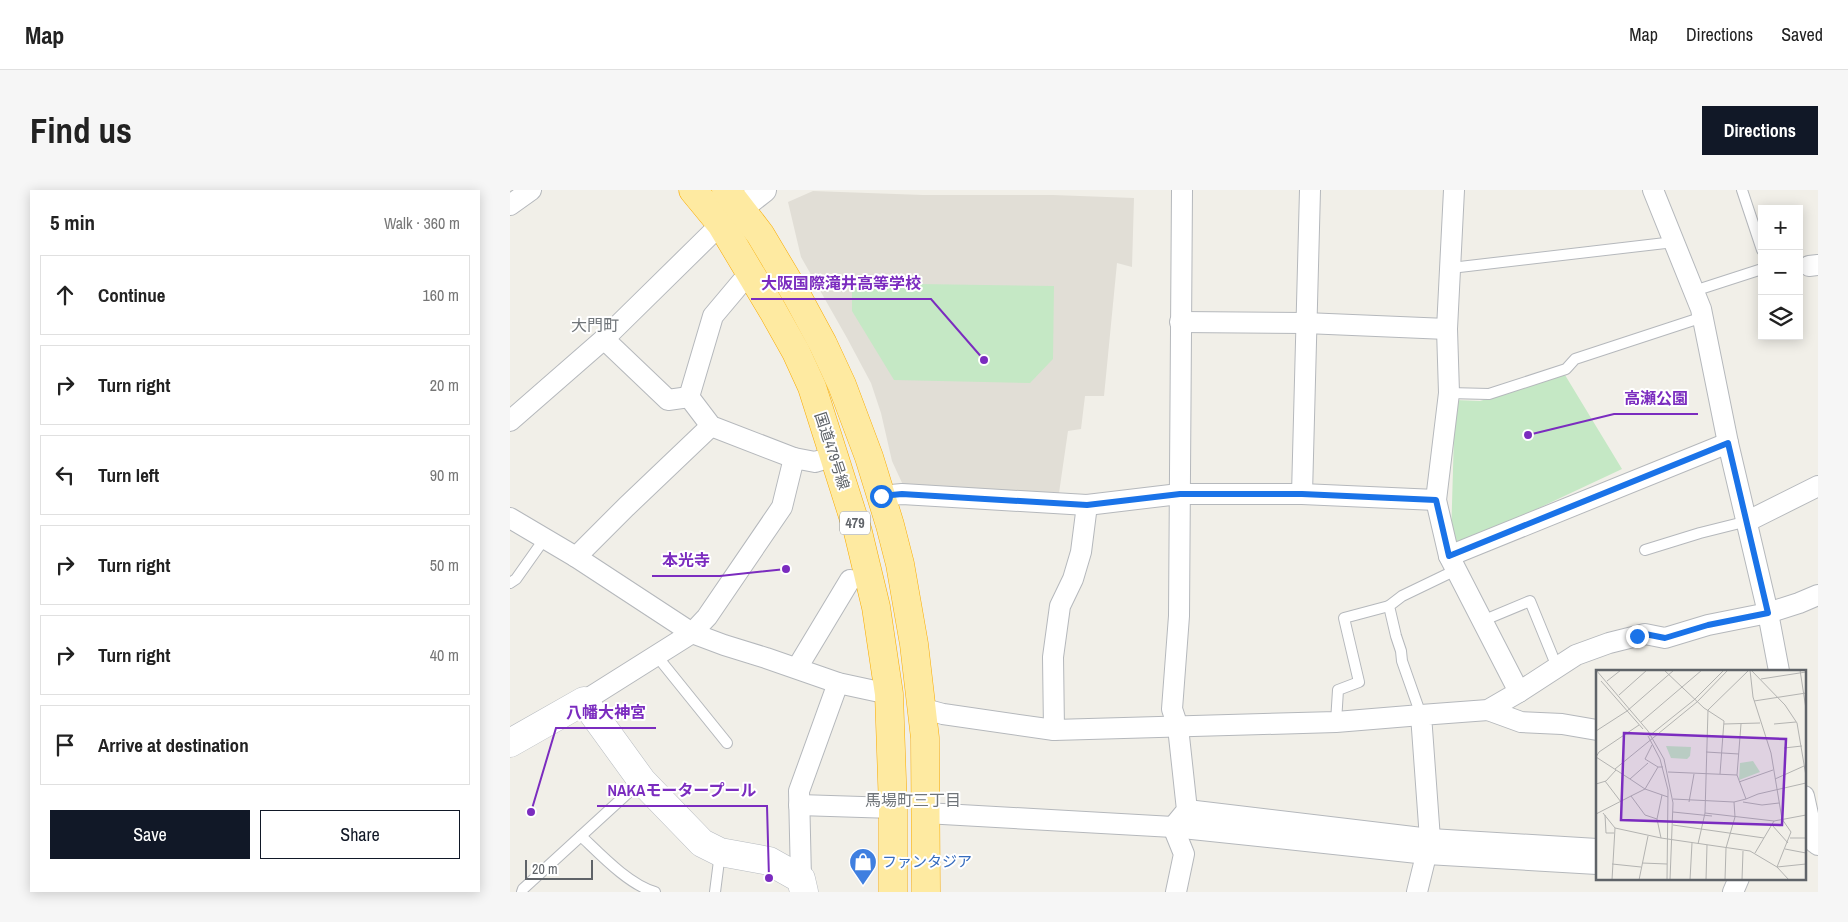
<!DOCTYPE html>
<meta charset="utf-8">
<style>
:root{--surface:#fff;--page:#f6f6f6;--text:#222;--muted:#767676;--line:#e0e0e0;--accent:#111827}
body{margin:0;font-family:"Archivo Narrow","Noto Sans JP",sans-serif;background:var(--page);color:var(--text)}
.controls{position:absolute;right:15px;top:15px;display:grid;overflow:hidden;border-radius:0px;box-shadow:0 2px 12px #0003}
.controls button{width:45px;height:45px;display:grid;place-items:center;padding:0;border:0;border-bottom:1px solid var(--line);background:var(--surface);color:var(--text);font:25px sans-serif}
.scale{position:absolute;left:15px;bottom:12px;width:68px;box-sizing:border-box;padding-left:5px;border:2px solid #5f6368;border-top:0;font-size:14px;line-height:18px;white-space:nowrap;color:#5f6368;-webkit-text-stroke:4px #fff;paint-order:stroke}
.stop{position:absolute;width:15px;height:15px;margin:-11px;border:4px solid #1a73e8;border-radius:50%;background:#fff}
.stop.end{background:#1a73e8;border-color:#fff;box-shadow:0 1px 5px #0008}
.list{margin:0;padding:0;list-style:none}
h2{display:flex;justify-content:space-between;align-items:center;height:65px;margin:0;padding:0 20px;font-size:21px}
h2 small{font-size:16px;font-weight:400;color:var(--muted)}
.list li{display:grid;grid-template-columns:32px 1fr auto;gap:15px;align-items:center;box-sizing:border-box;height:80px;margin:0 10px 10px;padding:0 10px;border:1px solid var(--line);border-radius:0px}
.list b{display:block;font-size:19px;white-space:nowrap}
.list em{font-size:16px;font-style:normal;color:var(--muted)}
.actions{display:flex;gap:10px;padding:15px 20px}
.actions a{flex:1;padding:11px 0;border:1px solid var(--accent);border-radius:0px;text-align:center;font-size:18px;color:var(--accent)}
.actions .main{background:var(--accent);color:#fff}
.icon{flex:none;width:28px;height:28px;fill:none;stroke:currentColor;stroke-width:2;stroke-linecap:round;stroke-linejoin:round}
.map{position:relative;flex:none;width:1308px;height:702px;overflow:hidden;border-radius:0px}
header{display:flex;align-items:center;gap:30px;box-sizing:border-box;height:70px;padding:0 25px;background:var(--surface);border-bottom:1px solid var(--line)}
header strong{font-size:24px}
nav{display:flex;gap:28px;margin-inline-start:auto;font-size:18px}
.intro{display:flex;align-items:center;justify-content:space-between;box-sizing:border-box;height:120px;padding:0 30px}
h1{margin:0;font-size:35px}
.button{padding:12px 22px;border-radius:0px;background:var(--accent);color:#fff;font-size:18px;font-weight:700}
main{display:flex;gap:30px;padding:0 30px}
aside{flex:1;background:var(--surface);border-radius:0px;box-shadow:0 2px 12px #0003}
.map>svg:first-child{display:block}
.education{fill:#e1ded6}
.green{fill:#c5e8c5}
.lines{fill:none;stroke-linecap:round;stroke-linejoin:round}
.service-casing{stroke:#b5b8bc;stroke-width:12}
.minor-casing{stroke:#b5b8bc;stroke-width:22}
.tertiary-casing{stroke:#b5b8bc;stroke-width:26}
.secondary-casing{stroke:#b6babf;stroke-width:29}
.trunk-casing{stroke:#f9ab00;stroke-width:29}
.service{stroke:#fff;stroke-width:10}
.minor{stroke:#fff;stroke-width:20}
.tertiary{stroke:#fff;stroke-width:24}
.secondary{stroke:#fff;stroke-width:28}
.trunk{stroke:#feeaa1;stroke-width:28}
.route{stroke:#1a73e8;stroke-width:6}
.labels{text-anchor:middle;stroke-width:4;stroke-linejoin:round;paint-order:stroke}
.shield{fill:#fff;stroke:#8f9295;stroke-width:1}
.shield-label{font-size:14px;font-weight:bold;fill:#5f6368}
.street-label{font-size:15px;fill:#5f6368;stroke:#fff}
.shop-label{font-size:15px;fill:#366cbe;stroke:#fff;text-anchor:start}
.neighbourhood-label{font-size:16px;fill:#70757a;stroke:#fff}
.inset-road{fill:none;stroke:#b3b3b1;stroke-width:1}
.view{fill:#7b2cbf;fill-opacity:0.15;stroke:#7b2cbf;stroke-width:2.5}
.inset-edge{fill:none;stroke:#5f6368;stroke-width:2.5}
.leader{fill:none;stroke:#7b2cbf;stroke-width:2}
.callout-dot{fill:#7b2cbf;stroke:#fff;stroke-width:2}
.callout-label{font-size:16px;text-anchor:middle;font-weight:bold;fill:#7b2cbf;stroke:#fff;stroke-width:4;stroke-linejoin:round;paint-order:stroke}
</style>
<header>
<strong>Map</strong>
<nav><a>Map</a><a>Directions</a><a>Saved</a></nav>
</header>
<div class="intro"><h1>Find us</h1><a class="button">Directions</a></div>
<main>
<aside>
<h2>5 min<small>Walk · 360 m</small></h2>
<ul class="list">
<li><svg class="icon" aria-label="ahead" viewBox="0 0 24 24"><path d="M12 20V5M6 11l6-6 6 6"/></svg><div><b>Continue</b></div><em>160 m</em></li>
<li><svg class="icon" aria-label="right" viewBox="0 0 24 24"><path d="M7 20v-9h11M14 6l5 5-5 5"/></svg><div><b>Turn right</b></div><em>20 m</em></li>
<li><svg class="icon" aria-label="left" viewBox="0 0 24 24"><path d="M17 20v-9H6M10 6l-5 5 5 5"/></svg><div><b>Turn left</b></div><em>90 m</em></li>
<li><svg class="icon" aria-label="right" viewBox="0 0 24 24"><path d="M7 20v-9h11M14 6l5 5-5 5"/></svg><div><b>Turn right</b></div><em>50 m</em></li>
<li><svg class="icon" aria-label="right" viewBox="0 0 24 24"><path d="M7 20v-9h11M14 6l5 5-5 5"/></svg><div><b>Turn right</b></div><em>40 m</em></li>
<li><svg class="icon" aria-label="arrive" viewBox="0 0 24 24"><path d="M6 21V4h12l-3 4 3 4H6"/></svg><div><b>Arrive at destination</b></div></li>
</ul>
<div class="actions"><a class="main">Save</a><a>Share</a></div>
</aside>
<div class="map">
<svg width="1308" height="702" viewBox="0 0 1308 702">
<rect width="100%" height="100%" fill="#f1efe8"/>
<path class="education" d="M303 1 413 5H543L624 8 622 77 607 73 594 206H575L571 239 558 241 549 303 393 295 382 271 371 223 361 193 337 148 291 67 278 12Z"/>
<g class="green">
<path d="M342 93 544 96 543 169 520 193 384 190 342 121Z"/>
<path d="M1055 185 1112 279 950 355 941 349 945 210 970 211Z"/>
</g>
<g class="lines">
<defs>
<g id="service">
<path d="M1232 0 1252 60"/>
<path d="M941 78 1164 52"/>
<path d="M1184 101 1252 79"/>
<path d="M939 203 979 204 1056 179 1065 169 1193 127"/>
<path d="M1135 360 1190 343 1238 331"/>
<path d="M0 393 6 389 35 348"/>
<path d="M972 431 1020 411 1047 477"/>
<path d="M146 465 217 553"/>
<path d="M911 525 892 471 891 461 886 446 879 416 892 406 946 380"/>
<path d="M826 532 828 500 849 492 834 428 879 416"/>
<path d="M71 646C90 664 119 695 145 702"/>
<path d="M12 702 13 699 131 591"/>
<path d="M205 702 210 663"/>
</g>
<g id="minor">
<path d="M1143 0 1191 119 1218 253 1258 423 1269 481"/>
<path d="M0 15 21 0"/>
<path d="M1299 76 1308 75"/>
<path d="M240 82 203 126 179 207 201 236 284 268"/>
<path d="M670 132 795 133 937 139"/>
<path d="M94 149 158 210 179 207"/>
<path d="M0 231 94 149 211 34"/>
<path d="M201 236 116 317 66 367 182 443 214 455 256 468 328 493 379 504"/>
<path d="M792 304 800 0"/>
<path d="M371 306 392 304 577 315 669 304H792L926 310"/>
<path d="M0 328 66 367"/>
<path d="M1238 331 1308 296"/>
<path d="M939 366 1218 253"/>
<path d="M287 478 340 390"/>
<path d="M1009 502 1066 465 1099 453 1135 444 1155 448 1198 435 1258 423 1289 413 1308 405"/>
<path d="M74 511 182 443 197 427 272 317 284 268 305 272 324 266"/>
<path d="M411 518 433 524 544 540 826 532 911 525"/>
<path d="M978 520 1011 532 1052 534 1087 540"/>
<path d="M544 540 543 467 550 416 563 389 571 362 577 315"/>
<path d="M1294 606 1304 652 1308 655"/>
<path d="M289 615 383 618"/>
<path d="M677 620 920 649 1087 659"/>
<path d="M415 623 663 637 917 664 1087 674"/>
<path d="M291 689 289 601 328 493"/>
<path d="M666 702 674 664 663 637 677 620 668 537 662 519 669 426 672 0"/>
<path d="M907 702 920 649 911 525 978 520 1009 502 939 366 926 310 939 203 937 139 944 0"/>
<path d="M1223 702 1229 688"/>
</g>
<path id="tertiary" d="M216 30 254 0"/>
<path id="secondary" d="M0 553 74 511 132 591 192 653 210 662 259 671 291 689 294 702"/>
<g id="trunk">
<path d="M183 0 211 34 263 121 286 162 302 197 348 342 366 417 379 504 383 618V702"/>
<path d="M216 0 250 44 287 106 313 154 332 195 359 267 380 335 390 374 404 454 415 548 416 702"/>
</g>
</defs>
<use href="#service" class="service-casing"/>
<use href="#minor" class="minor-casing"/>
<use href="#tertiary" class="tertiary-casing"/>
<use href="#secondary" class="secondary-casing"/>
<use href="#trunk" class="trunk-casing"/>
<use href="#service" class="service"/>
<use href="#minor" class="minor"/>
<use href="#tertiary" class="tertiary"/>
<use href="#secondary" class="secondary"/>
<use href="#trunk" class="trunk"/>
</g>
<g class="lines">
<path class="route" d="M371 306 392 304 577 315 670 304H792L926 310 939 366 1218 253 1258 423 1198 435 1155 448 1135 444 1127 446"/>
</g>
<defs>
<symbol id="shop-pin" viewBox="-11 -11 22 30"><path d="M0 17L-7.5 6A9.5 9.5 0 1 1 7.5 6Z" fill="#3f7fe0" stroke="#fff"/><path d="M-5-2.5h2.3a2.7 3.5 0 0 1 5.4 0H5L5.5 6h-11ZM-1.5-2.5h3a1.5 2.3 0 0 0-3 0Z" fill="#fff"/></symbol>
</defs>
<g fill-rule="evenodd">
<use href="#shop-pin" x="337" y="656" width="32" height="43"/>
</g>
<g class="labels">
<rect class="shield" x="330" y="321.5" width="30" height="23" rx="4"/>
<g class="shield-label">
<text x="345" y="338">479</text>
</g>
<g class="street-label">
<text transform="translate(322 261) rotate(72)" y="5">国道479号線</text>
</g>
<g class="shop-label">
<text x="372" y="677">ファンタジア</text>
</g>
<g class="neighbourhood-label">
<text x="85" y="141">大門町</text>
<text x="403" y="616">馬場町三丁目</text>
</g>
</g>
<g transform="translate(1086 480)">
<rect width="210" height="210" fill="#f1efe8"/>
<path d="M70 76 95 77 94 86 91 89 75 88ZM157 91 164 102 143 110 144 93Z" fill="#c5e8c5"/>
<path class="inset-road" d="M0 0 52 61 68 89 77 133 74 210M68 0 108 38 128 51 124 104M154 0 157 27 175 83 186 149 195 162 181 197 193 210M155 0 189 35 201 53 210 106M204 0 210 39M165 9 210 2M5 11 47 59M11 11 25 0M23 25 51 0M158 31 210 23M45 52 106 0M128 54 164 53M178 54 200 52M0 61 31 41 78 0M52 66 64 89 72 120 71 210M53 66 98 30 128 0M56 75 49 89 62 97M188 78 206 76M110 82 143 84M0 87 3 82 43 55M0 87 34 109M52 93 34 109 49 119 72 127M19 99 101 32 132 0M72 102 141 105M179 109 208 96M9 111 25 132M143 112 177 100M0 114 10 111 20 100M35 126 49 119 62 97H67M77 129 138 132M150 129 162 124 210 113M93 132 98 104M147 132 166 135 183 133M77 142 116 146M7 143 19 158 16 210M109 143 178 151 210 145M0 144 35 126 49 145 61 149 65 168 154 181 181 197M9 145 10 163H18M61 149 66 125M77 155 168 168M176 155 192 173M19 158 65 168M194 168H210M102 174 109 143 112 40 153 0M189 179 210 183M159 183 178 151M46 193 71 194M16 194 45 197M181 197 210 194M43 210 52 166M94 210 96 173M110 210 111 175M129 210 130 178 139 147 138 132 150 129 141 105 145 54M146 210 147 181"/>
<path class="view" d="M28 63 190 69 186 155 25 150Z"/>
<rect width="210" height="210" class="inset-edge"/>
</g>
<path class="leader" d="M474 170L421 109H241M1018 245L1104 224H1188M276 379L210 386H142M21 622L46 538H146M259 688L257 616H87"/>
<g class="callout-dot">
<circle cx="474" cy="170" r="5"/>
<circle cx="1018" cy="245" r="5"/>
<circle cx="276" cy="379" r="5"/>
<circle cx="21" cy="622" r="5"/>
<circle cx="259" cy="688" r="5"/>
</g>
<g class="callout-label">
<text x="331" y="99">大阪国際滝井高等学校</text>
<text x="1146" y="214">高瀬公園</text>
<text x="176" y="376">本光寺</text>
<text x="96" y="528">八幡大神宮</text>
<text x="172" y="606">NAKAモータープール</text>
</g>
</svg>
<div class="controls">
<button>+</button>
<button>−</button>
<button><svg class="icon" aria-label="layers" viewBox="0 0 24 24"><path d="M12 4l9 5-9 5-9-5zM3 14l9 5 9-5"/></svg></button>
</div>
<div class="scale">20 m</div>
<div class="stop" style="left:371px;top:306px"></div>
<div class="stop end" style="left:1127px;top:446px"></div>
</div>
</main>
